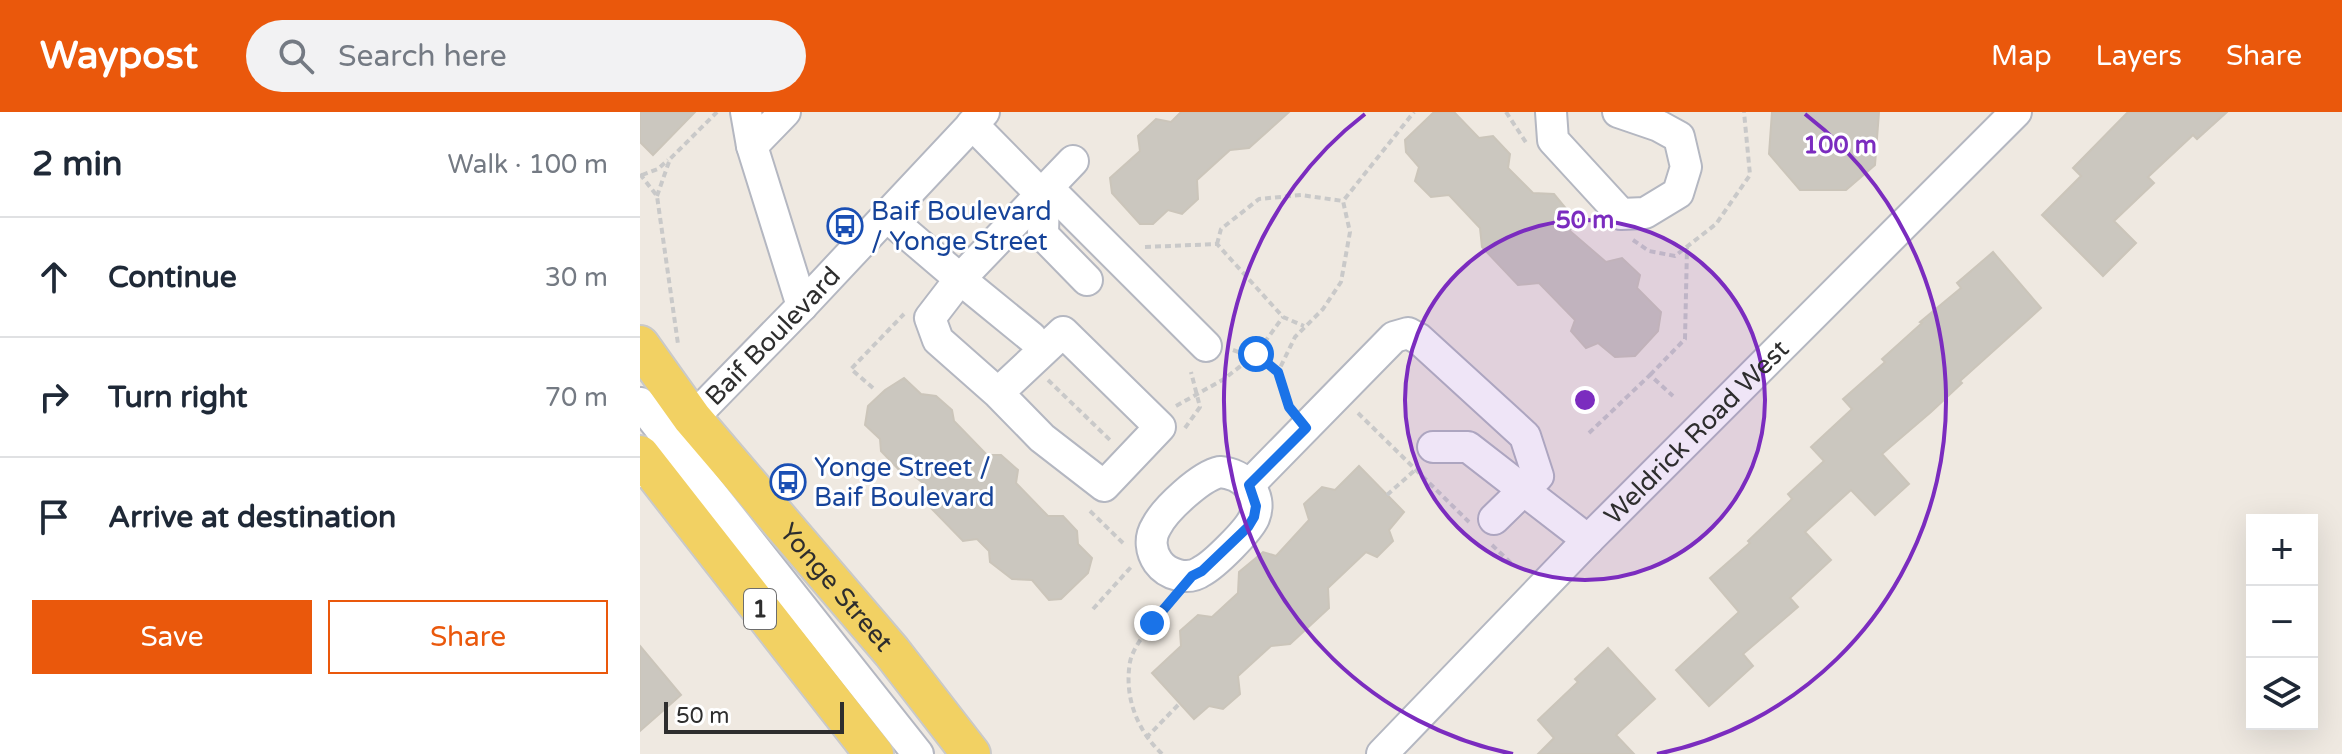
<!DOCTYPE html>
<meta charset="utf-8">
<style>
:root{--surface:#fff;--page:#f2f2f3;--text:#1f2937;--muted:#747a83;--line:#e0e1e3;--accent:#ea580c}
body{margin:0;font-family:"Varela Round",sans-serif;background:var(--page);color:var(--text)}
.controls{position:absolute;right:24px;bottom:24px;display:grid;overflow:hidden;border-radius:0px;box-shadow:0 8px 32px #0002}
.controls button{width:72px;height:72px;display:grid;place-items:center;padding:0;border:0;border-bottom:2px solid var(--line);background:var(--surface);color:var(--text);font:40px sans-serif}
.scale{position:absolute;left:24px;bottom:20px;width:180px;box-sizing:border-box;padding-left:8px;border:4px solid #2e2e2e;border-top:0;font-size:22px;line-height:28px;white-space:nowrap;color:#2e2e2e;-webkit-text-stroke:6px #fff;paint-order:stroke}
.stop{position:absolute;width:24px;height:24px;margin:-18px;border:6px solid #1a73e8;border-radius:50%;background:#fff}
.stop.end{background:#1a73e8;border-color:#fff;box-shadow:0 2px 8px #0008}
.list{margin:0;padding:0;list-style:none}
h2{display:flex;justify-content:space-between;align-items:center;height:104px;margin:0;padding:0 32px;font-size:34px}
h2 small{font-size:26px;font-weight:400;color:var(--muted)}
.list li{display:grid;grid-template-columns:52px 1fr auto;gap:24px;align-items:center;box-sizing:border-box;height:120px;padding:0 32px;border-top:2px solid var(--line)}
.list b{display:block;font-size:30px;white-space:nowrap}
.list em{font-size:26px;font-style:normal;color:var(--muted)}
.actions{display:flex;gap:16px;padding:24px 32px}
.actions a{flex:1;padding:18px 0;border:2px solid var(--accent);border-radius:0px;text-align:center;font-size:28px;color:var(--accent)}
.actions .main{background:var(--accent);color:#fff}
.icon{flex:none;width:44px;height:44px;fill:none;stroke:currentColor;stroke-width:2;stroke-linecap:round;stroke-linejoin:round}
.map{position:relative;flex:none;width:1702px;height:642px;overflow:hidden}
header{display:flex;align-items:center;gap:48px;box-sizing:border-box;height:112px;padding:0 40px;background:var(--accent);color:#fff}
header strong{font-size:38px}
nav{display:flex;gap:44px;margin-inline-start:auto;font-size:28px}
.search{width:560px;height:72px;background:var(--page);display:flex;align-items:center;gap:20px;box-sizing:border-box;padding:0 28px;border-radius:44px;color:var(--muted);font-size:30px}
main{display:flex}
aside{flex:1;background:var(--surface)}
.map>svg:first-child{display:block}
.building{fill:#cbc7bf;stroke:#cbc5ba;stroke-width:2}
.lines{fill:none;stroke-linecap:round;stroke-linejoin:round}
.minor-casing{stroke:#b4b7c1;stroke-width:34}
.major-casing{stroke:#c9c9c9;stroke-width:42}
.path{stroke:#c9c9c9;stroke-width:4;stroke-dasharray:6 4;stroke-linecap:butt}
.minor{stroke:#fff;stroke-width:30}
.major{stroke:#f2d163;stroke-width:38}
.route{stroke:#1a73e8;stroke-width:10}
.ring{fill:none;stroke:#7b2cbf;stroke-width:4}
.labels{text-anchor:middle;stroke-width:6;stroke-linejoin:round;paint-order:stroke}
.shield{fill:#fff;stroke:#6d6d6d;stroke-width:2}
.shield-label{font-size:24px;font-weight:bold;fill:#2e2e2e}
.transit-label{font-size:26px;fill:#164399;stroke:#fff;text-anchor:start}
.street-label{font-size:26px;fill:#2e2e2e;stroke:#fff}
.centre{fill:#7b2cbf;stroke:#fff;stroke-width:4}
.ring-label{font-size:24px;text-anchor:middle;font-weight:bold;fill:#7b2cbf;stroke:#fff;stroke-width:6;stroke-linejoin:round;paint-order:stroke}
</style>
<header>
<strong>Waypost</strong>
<div class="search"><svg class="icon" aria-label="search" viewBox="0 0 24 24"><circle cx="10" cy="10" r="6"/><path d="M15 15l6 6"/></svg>Search here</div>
<nav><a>Map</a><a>Layers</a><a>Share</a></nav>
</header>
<main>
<aside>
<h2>2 min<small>Walk · 100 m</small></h2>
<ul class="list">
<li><svg class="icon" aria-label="ahead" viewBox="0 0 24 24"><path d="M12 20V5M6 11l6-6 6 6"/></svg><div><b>Continue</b></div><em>30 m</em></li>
<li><svg class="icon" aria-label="right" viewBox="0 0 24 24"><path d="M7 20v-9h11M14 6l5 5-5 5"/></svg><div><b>Turn right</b></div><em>70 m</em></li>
<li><svg class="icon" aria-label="arrive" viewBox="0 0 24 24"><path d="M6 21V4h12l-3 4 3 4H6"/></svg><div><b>Arrive at destination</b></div></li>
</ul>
<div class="actions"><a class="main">Save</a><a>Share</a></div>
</aside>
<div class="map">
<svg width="1702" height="642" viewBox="0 0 1702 642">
<rect width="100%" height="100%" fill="#efe9e1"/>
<g class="building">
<path d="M0 0H55L13 43 0 30Z"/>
<path d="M541 0H649L609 36 590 38 557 68 558 87 542 102 528 98 513 112H500L472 81 470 66 500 39 498 24 516 7 531 10Z"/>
<path d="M794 0H814L839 26 853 24 870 42 868 56 893 81 914 82 933 105 930 119 966 150 982 146 1000 163 997 176 1021 200 1018 219 995 244 975 245 958 231 946 236 931 219 935 208 899 171 878 173 842 135 840 116 809 83 791 85 775 69 779 55 766 40 765 28Z"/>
<path d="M1132 0H1239L1235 53 1206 78H1160L1129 42Z"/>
<path d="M1488 0H1587L1557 27 1553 23 1508 65 1514 71 1474 109 1496 131 1463 164 1402 103 1441 64 1433 56Z"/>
<path d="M1353 140 1401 196 1320 269 1322 271 1291 300 1242 342 1269 372 1235 403 1211 378 1165 420 1191 448 1150 486 1158 495 1103 542 1113 554 1069 594 1036 558 1099 500 1070 466 1110 431 1108 429 1152 387 1148 382 1184 349 1171 335 1212 297 1203 287 1245 250 1242 247 1282 211 1280 210 1321 176 1317 171Z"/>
<path d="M264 266 281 282 296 284 312 298 314 309 347 343H361L378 358 376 371 408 404H423L437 419 438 432 452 446 448 461 421 487 409 488 392 468 372 467 350 450 349 439 337 427 323 429 289 394 287 374 274 364 264 363 241 339 240 327 225 313 228 294 245 278Z"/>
<path d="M719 354 764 400 749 418 753 429 737 445 726 440 688 476 689 496 650 532 631 534 598 564 600 582 583 597 569 594 554 607 512 561 541 534 540 519 558 503 572 505 598 481 599 460 623 440 636 444 669 408 664 392 682 375 695 378Z"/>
<path d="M0 534 41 583 0 619Z"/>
<path d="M968 536 1015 587 976 623 994 642H898L914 626 898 608 938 570 935 567Z"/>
</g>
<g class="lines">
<defs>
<g id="minor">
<path d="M106 0 112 34"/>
<path d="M145 0 112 34 162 194"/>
<path d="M911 0 913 28 981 102 1005 101 1038 81 1046 55 1039 25 1019 14 978 0"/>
<path d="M332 12 393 74 416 84 566 234"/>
<path d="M404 79 403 123 447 168"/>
<path d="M246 104 320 167 290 206 298 228 358 281 402 326 464 374 520 315 423 220 358 281"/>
<path d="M391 225 320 167 433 49"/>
<path d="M0 291 278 642"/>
<path d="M793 335H828L948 428"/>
<path id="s1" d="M0 360 162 194 344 0"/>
<path d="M580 360C603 362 624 381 614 406 608 419 575 452 562 459 555 464 546 465 538 463 530 461 523 457 518 450 511 440 509 426 516 415 525 397 561 364 580 360Z"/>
<path d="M609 373 754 225 768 221 779 227 885 324 898 364 854 407"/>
<path id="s2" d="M742 642 948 428 1376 0"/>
</g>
<g id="major">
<path id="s3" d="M0 233 52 306 252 540 331 642"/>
<path d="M0 343 234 642"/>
</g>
</defs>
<use href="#minor" class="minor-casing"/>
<use href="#major" class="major-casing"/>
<g class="path">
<path d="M866 0 887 32"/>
<path d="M0 62 17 84 38 232"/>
<path d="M2 63 18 57 28 48"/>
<path d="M17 84 30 47 77 0"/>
<path d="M993 128 1009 139 1035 144 1076 112 1110 63 1104 0"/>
<path d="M577 132 581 117 619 87 661 83 703 89"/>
<path d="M505 135 577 132 643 205 664 214"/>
<path d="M593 238 607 243 616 242 638 260"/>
<path d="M1010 263 1045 227 1047 136"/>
<path d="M408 268 471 329"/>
<path d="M233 276 211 257 264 202"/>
<path d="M649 292 638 260 655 225 683 197 701 170 710 120 703 89 774 0"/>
<path d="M536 294 584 267 616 242 643 205"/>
<path d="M718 301 829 410"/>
<path d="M545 316 560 295 551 260"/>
<path d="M949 321 1010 263 1033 284"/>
<path d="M747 383 775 358"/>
<path d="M450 399 484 432"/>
<path d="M852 433 871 451"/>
<path d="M453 497 492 454"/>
<path d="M506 626 540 591"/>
<path d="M522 642C497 618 484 585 490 550 494 530 520 503 534 488"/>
</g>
<use href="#minor" class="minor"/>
<use href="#major" class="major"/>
</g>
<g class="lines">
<path class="route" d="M512 511 552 464 562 459 608 415 614 405 616 394 609 373 666 316 649 295 638 260 616 242"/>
</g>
<circle cx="945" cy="288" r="180" fill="#7b2cbf" fill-opacity=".12"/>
<g class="ring">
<circle cx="945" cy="288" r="180"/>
<path d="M873 642A361 361 0 0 1 725 2M1165 2A361 361 0 0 1 1017 642"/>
</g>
<defs>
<symbol id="bus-ring" viewBox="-11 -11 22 22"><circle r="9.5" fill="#fff" stroke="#1a4fb4" stroke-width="1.5"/><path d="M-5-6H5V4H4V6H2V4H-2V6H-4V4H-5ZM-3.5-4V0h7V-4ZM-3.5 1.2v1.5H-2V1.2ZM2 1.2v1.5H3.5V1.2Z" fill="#1a4fb4"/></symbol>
</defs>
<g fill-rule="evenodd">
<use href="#bus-ring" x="185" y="94" width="40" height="40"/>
<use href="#bus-ring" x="128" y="350" width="40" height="40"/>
</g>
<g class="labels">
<rect class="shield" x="104" y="477" width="32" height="40" rx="6"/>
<g class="shield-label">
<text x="120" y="505">1</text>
</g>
<g class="transit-label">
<text x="231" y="108">Baif Boulevard<tspan x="231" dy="30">/ Yonge Street</tspan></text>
<text x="174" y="364">Yonge Street /<tspan x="174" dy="30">Baif Boulevard</tspan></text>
</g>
<g class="street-label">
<text dy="9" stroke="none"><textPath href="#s1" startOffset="190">Baif Boulevard</textPath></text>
<text dy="9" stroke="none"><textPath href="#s2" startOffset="450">Weldrick Road West</textPath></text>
<text dy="9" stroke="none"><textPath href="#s3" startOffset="312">Yonge Street</textPath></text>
</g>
</g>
<circle cx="945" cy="288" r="12" class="centre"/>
<g class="ring-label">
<text x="1200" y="41">100 m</text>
<text x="945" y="116">50 m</text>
</g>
</svg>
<div class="controls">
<button>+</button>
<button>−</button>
<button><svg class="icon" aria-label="layers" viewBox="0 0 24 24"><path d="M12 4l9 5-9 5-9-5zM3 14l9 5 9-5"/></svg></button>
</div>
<div class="scale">50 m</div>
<div class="stop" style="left:616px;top:242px"></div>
<div class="stop end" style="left:512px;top:511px"></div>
</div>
</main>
